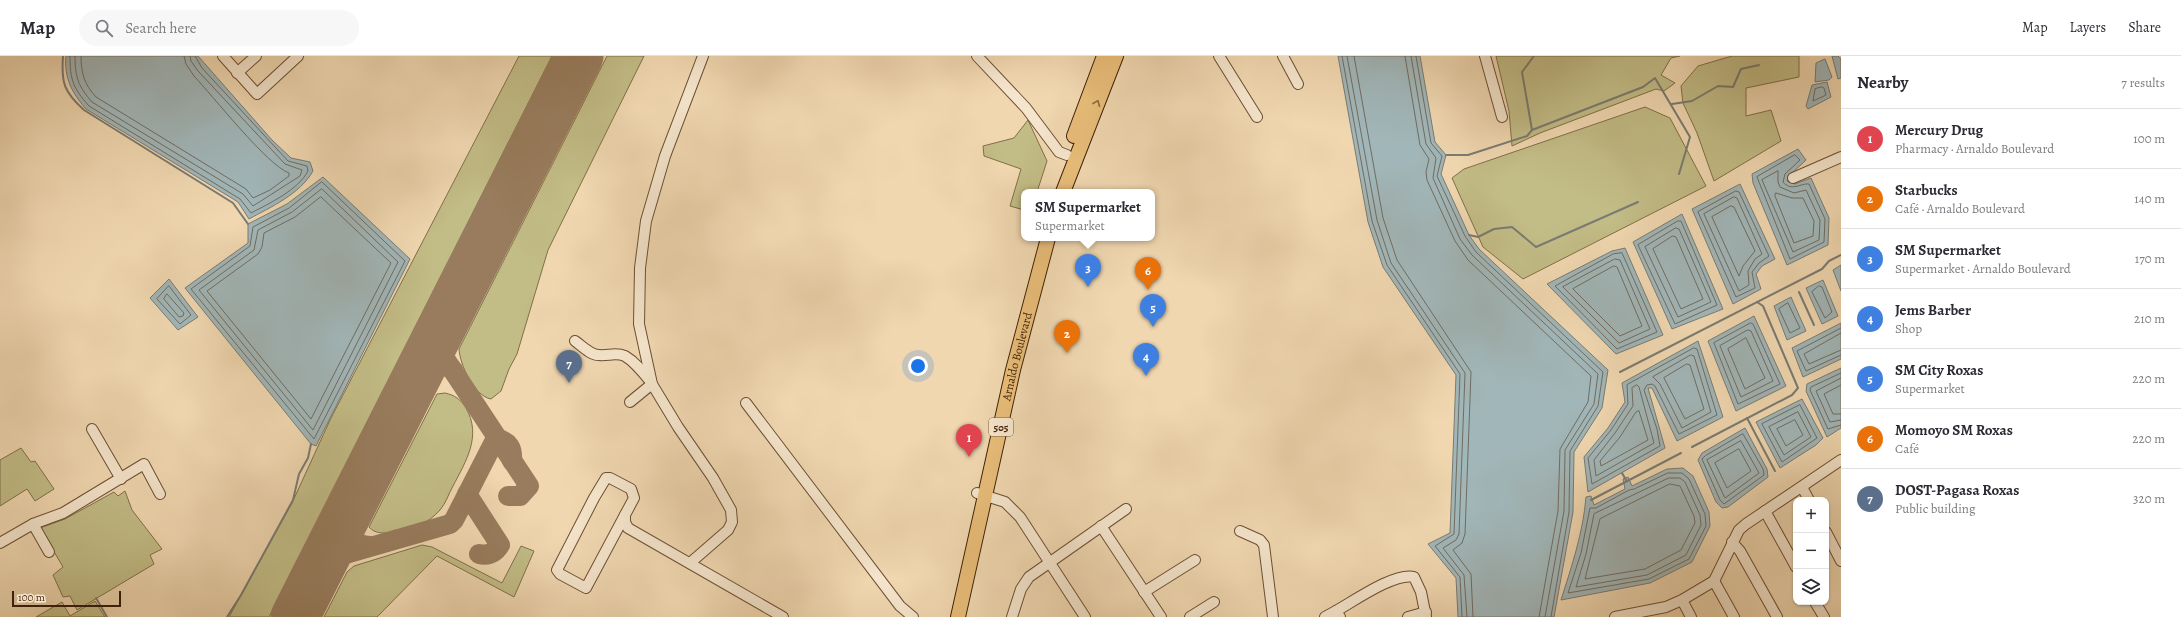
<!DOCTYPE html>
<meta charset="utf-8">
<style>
:root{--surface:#fff;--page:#f7f7f7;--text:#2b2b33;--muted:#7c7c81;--line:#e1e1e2;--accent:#8f2418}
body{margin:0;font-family:Alegreya,serif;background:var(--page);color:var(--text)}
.controls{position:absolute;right:12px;bottom:12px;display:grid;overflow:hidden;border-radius:8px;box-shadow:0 1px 3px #0004}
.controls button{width:36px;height:36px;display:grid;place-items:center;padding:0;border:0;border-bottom:1px solid var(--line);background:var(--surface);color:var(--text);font:20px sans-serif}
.scale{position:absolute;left:12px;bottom:10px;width:109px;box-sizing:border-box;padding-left:4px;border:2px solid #40220a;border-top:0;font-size:11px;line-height:14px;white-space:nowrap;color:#40220a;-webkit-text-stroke:3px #f5e5cc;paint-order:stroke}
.you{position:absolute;left:918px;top:310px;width:14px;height:14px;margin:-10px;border:3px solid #fff;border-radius:50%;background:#1a73e8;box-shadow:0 0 0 6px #1a73e833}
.badge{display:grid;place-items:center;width:26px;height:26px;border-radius:50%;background:var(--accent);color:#fff;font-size:13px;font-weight:700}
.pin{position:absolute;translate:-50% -33px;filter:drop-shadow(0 1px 2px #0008)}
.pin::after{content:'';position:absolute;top:21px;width:14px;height:12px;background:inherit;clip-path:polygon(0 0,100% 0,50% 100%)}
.popup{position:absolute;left:1021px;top:133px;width:134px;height:52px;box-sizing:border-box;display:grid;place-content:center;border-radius:8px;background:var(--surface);filter:drop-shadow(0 1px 3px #0005);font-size:13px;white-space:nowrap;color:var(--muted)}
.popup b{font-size:15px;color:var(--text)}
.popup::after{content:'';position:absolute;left:50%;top:100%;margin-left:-8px;border:8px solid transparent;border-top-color:var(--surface)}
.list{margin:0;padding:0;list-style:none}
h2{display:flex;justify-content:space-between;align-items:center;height:52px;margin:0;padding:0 16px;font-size:17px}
h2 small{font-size:13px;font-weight:400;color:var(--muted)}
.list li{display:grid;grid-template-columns:26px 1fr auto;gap:12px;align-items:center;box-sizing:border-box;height:60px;padding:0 16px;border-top:1px solid var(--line)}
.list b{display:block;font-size:15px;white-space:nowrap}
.list p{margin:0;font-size:13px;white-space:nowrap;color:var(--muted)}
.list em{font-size:13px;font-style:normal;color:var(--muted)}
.icon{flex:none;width:22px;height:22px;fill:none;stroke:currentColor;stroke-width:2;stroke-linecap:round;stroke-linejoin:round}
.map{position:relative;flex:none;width:1841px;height:561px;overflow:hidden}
header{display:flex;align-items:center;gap:24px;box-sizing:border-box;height:56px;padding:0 20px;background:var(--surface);border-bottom:1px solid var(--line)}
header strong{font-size:19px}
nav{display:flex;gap:22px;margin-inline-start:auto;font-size:14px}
.search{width:280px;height:36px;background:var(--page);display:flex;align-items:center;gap:10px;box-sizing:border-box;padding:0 14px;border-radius:22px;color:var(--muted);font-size:15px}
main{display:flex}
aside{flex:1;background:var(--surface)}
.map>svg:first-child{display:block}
.green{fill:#c2bc86;stroke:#816f48}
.water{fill:#a1b6b8;stroke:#7a7b72}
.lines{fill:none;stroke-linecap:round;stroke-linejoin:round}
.shore{stroke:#706c61;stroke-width:1}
.stream{stroke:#7a7b72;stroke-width:2}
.taxiway{stroke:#987c5d;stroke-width:20}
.runway{stroke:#987c5d;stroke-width:49}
.minor-casing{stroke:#6c4f34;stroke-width:12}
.highway-casing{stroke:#40220a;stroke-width:16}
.minor{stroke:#f5e5cc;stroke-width:10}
.highway{stroke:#e8bc78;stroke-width:14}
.oneway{stroke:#8c673b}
.labels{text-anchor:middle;stroke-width:3;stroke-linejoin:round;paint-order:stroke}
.shield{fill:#f5e5cc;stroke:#765c44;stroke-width:1}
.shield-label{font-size:11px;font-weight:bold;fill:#40220a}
.street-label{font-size:12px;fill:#40220a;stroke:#f5e5cc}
</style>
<header>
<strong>Map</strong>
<div class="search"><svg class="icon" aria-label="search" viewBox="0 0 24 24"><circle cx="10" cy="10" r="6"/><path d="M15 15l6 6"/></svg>Search here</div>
<nav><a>Map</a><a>Layers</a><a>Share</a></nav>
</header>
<main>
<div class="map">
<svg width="1841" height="561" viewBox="0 0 1841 561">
<rect width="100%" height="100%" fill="#f0d7b0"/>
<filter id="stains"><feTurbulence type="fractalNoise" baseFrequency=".005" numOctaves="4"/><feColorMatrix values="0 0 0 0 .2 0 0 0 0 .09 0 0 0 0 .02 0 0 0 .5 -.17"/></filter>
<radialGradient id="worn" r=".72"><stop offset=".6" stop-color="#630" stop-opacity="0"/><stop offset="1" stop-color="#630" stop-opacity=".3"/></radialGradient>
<g class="green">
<path d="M519 0H552L269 561H229L292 447 331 362Z"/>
<path d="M607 0H644L548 194 517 298 509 313 501 335 491 343C474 340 460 309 459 293Z"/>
<path d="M1496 0H1680L1671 2 1661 19 1675 27 1664 35 1656 33 1540 77 1512 90 1509 55Z"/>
<path d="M1732 0H1799V21L1746 32V60L1771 54 1781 85 1714 125 1697 77 1683 47 1681 30 1698 10Z"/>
<path d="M1645 51 1670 62 1706 130 1523 223 1483 191 1452 122 1464 113Z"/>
<path d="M1028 64 1047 105 1037 136H1024V154L1010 150 1021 113 984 100 983 90 1014 82Z"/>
<path d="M445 337C455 339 461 344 466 352 482 380 466 405 453 430 449 437 446 447 440 454 429 467 409 476 392 477 383 477 375 478 369 471L437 338Z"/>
<path d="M21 392 31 406 35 405 54 433 35 445 27 433 0 450V404Z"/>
<path d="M125 435 132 454 162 493 150 499 154 508 77 554 70 540 63 541 53 519 63 511 40 472 65 463 114 436 118 440Z"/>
<path d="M422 489 432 491 502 527 521 490 534 495 514 541 437 500 377 561H324L347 516 354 510Z"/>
<path d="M95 545 105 561H36L62 546 70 560Z"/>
</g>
<g class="water">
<path d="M66 0H198L272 84 291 102 310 106 313 115C300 138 271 151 249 163L238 146 86 53C72 37 64 22 66 0Z"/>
<path d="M1338 0H1420L1435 86 1446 99 1441 118 1469 179 1479 193 1608 314 1602 352 1574 396 1573 456 1554 561H1458L1456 522 1428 488 1450 477 1456 319 1383 211 1368 166Z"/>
<path d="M1832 0H1838L1841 3V22L1838 23Z"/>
<path d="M1825 3 1832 21 1829 24 1815 26 1816 7Z"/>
<path d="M1827 26 1831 41 1808 53 1806 50 1812 29Z"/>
<path d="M1798 93 1806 104 1788 121 1787 125 1795 128 1811 122 1829 162 1828 189 1787 209 1753 127 1752 118Z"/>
<path d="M323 121 410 203 316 390 311 388 185 232 248 187V168L287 148Z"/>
<path d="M1740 128 1775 203 1762 210 1756 218 1761 233 1733 248 1692 153Z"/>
<path d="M1682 158 1723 253 1672 273 1633 186Z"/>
<path d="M1625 192 1663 279 1616 298 1547 228 1612 195Z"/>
<path d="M1841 209V235L1833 214Z"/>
<path d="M169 223 198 261 178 274 150 242Z"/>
<path d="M1823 224 1838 260 1822 268 1806 232Z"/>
<path d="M1791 241 1806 275 1787 284 1774 250Z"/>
<path d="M1754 260 1786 330 1736 355 1708 285Z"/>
<path d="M1841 267V303L1803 321 1792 292Z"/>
<path d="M1698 285 1723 361 1677 385 1652 332H1648L1665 392 1588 436 1584 401 1608 372 1625 346 1622 327Z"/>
<path d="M1841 312V372L1827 381 1806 335 1807 328Z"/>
<path d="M1802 343 1823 382 1816 389 1780 412 1756 366Z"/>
<path d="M1745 372 1767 413 1768 421 1728 451 1722 452 1716 446 1698 404 1702 397Z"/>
<path d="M1683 412 1693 420 1709 456 1710 470 1692 506 1650 527 1561 544C1572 509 1583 477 1586 441L1591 440 1594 449 1625 433 1623 423 1628 421 1632 430 1667 413Z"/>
</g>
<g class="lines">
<g class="shore">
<path d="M70 0C70 24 73 32 89 50L240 143 251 157C270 147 298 134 308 115L307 110 288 105 202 12 195 0"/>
<path d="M75 0C75 21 78 30 92 46L243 138 253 150 300 120 302 114 285 108 198 15 191 5 190 0"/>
<path d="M81 0C81 17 84 28 96 41L246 133 253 142 270 134 289 120V117C267 109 213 40 194 20L186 8 184 0"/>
<path d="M1342 0 1372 165 1387 209 1460 318 1454 478 1435 490 1460 521 1462 561"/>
<path d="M1347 0 1377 164 1391 207 1465 317 1459 478 1456 484 1443 492 1464 519 1467 561"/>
<path d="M1354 0 1383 162 1397 204 1471 316 1465 478 1462 487 1453 494 1471 518 1473 561"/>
<path d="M1405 0 1420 89 1429 103 1426 116 1427 124 1455 185 1468 204 1591 320 1588 346 1560 393 1558 455 1539 561"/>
<path d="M1411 0 1426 88 1436 102 1433 122 1460 183 1472 199 1598 318 1594 348 1565 394 1564 455 1545 561"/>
<path d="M1416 0 1431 87 1442 100 1437 120 1465 180 1476 196 1603 316 1598 350 1570 395 1569 456 1551 561"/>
<path d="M1822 31 1824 32 1826 39 1813 45 1815 33Z"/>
<path d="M1795 99 1800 104 1785 118 1783 126C1791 136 1801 127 1809 128L1825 163 1824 186 1790 203 1757 121Z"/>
<path d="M1778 115V126L1780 131 1794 137 1806 134 1820 164 1819 184 1793 196 1762 124Z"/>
<path d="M322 126 405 205 314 383 191 233 250 190 253 171 289 152Z"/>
<path d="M322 133 398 206 313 374 199 234 254 194 258 174 292 156Z"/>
<path d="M1736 135 1739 136 1769 200 1759 207 1752 216 1755 232 1736 241 1698 156Z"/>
<path d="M1776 137 1792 142H1803L1814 165 1813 180 1794 187 1775 140Z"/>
<path d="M321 141 391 207 311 363 207 235 258 198 262 191 264 177 295 161Z"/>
<path d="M1734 141 1737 142 1762 198 1755 203 1748 215 1749 229 1739 235 1704 158Z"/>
<path d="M1731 150 1734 151 1755 195 1743 210 1739 220 1712 161Z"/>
<path d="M1678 165H1681L1717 249 1675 268 1638 189Z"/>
<path d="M1676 172 1679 173 1711 246 1678 261 1645 191Z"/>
<path d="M1673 180 1676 181 1703 243 1681 253 1653 193Z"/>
<path d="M1622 197 1657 276 1617 293 1555 230 1613 198Z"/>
<path d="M1615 203 1620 204 1650 273 1619 287 1563 231Z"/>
<path d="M1614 210 1617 211 1642 270 1620 280 1573 233Z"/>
<path d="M169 230 191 259 180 268 157 243Z"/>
<path d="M1819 230 1822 231 1832 256 1825 262 1812 236Z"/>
<path d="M167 238 184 257 183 260 179 261 164 243Z"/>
<path d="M1788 247 1800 272 1790 277 1779 253Z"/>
<path d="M1751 267 1753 268 1780 328 1738 348 1714 287Z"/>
<path d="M1841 272 1797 295 1806 315 1841 299"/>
<path d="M1748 274 1751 275 1773 325 1741 341 1720 290Z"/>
<path d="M1841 277 1804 298 1809 308 1841 294"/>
<path d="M1746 282 1765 322 1745 333 1728 293Z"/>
<path d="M1694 292 1697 293 1717 359 1679 378 1655 330 1652 328 1647 329 1644 334 1657 373 1660 390 1592 428 1588 402 1611 374 1628 348 1627 329Z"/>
<path d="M1691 299 1694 300 1711 356 1682 372 1660 328 1653 321Z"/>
<path d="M1687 308 1690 309 1704 353 1685 363 1664 322Z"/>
<path d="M1841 317 1811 331 1810 334 1828 373 1841 369"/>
<path d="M1841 322 1816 335 1830 366 1841 364"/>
<path d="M1637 329 1639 331 1654 387 1596 420 1594 404 1615 377 1633 350 1632 332Z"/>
<path d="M1841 329 1824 338 1833 358H1841"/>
<path d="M1800 349 1817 382 1782 406 1762 368Z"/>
<path d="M1639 355 1648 384 1601 410 1600 405 1620 381 1636 356Z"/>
<path d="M1798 356 1811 381 1784 399 1769 371Z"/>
<path d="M1795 364 1803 379 1786 390 1777 373Z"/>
<path d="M1743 378 1763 413 1764 419 1724 448 1720 444 1702 403 1705 400Z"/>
<path d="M1741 385 1759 417 1725 442 1707 404Z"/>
<path d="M1739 393 1751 415 1727 432 1715 407Z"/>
<path d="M1668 417H1682L1689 423 1705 458 1706 470 1689 503 1649 523 1568 537 1581 497 1590 452H1596L1629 434 1634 433Z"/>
<path d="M1669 422H1680L1685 426 1700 459 1701 469 1686 499 1647 519 1576 531 1586 498 1594 458Z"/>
<path d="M1670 428 1680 430 1694 460 1695 467 1681 494 1645 513 1585 523 1600 463Z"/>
</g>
<g class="stream">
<path d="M63 0C61 27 64 36 84 54L233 147 248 168"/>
<path d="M1672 48 1692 45 1718 30 1733 31 1741 13 1759 9"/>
<path d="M1532 74 1643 31 1655 22 1690 81 1679 118"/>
<path d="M1446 99H1468L1527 80 1532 74 1522 16 1534 0"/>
<path d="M1469 179 1478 181 1494 173 1512 171 1536 191 1638 146"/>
<path d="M1799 236 1814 269"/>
<path d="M1620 316 1822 213 1829 205 1841 199"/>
<path d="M1747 362 1775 415"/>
<path d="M1692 391 1792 339 1798 332 1763 250 1757 246"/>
<path d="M1622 417 1626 424"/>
<path d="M1591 444 1681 397"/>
<path d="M96 542 107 561"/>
<path d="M227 561 241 539 293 444 299 418 308 402 311 388"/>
</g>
<g class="taxiway">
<path d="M441 273 437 284 440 295 529 430 520 440H508"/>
<path d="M419 316C431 307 440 305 453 314"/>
<path d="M467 438 500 489C495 497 488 500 479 498"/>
<path d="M345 462C343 480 353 489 370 490"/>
<path d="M321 510 332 502 450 468 454 464 496 382C509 386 513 391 512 405"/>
</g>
<path class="runway" d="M295 561 579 0"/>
<defs>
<g id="minor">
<path d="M223 0 257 38 298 0"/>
<path d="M977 0 1026 52 1059 96 1067 99"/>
<path d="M1219 0 1257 61"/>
<path d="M1283 0 1298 28"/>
<path d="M1485 0 1502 61"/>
<path d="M237 17 256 0"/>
<path d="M1793 122 1841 101"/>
<path d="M575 285C582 290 590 299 599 299 608 300 616 296 625 300 635 306 642 315 650 325"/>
<path d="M630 346 652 328"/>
<path d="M746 347 900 550 913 561"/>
<path d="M92 373 121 423"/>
<path d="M606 422H610L631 433 634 442 586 532 560 518 557 514 594 442Z"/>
<path d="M1802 431 1809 444"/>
<path d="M977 437 1005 446 1020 461 1085 561"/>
<path d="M1765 455 1796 511"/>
<path d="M625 459V466L628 472 783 561"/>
<path d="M33 468 49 496"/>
<path d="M1101 470 1161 561"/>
<path d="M1240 475 1260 484 1264 489 1273 561"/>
<path d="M1826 476 1841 505"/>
<path d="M1732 486 1740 495 1777 561"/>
<path d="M0 487 33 468 63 457 144 408 160 438"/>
<path d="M690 507 728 474 732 466 731 454 713 422 678 371 652 328 639 268 640 212 646 165 665 100 703 0"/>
<path d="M1714 525 1734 561"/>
<path d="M1144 536 1195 504"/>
<path d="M1682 544 1691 561"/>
<path d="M1815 546 1824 561"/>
<path d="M1012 561 1021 533 1029 521 1126 453"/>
<path d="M1190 561 1214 546"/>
<path d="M1325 561 1336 555"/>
<path d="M1340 561 1336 555C1354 545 1395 516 1414 521L1421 536 1426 561"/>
<path d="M1408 561 1426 556"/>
<path d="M1615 561 1666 551 1682 544 1714 525 1739 474 1746 468 1841 404"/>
</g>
<g id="highway">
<path d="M1074 80 1104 0"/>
<path d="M1063 136 1116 0"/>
<path id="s1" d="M958 561 1013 314 1048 182"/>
</g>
</defs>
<use href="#minor" class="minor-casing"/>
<use href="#highway" class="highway-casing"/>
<use href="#minor" class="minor"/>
<use href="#highway" class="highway"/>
</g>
<defs><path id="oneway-chevron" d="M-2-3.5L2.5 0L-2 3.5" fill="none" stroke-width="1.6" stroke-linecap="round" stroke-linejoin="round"/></defs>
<use class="oneway" href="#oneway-chevron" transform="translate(1097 47) rotate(-68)"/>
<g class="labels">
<rect class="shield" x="989" y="362" width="24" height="18" rx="3"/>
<g class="shield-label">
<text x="1001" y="375">505</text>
</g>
<g class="street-label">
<text dy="4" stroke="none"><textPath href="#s1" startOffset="267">Arnaldo Boulevard</textPath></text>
</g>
</g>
<rect width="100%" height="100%" filter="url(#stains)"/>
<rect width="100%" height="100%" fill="url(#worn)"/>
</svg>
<div class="controls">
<button>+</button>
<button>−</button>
<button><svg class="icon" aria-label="layers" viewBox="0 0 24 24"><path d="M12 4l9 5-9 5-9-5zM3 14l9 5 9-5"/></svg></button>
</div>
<div class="scale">100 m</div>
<div class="you"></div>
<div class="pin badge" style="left:969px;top:401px;background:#e0444e">1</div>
<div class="pin badge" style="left:1067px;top:297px;background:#e8710a">2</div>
<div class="pin badge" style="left:1088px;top:231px;background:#3f7fe0">3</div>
<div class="popup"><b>SM Supermarket</b>Supermarket</div>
<div class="pin badge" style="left:1146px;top:320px;background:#3f7fe0">4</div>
<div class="pin badge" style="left:1153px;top:271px;background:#3f7fe0">5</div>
<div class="pin badge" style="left:1148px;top:234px;background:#e8710a">6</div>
<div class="pin badge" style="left:569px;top:327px;background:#5c6f8a">7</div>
</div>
<aside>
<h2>Nearby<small>7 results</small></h2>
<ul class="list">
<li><span class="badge" style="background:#e0444e">1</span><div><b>Mercury Drug</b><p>Pharmacy · Arnaldo Boulevard</p></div><em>100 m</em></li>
<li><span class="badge" style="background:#e8710a">2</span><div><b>Starbucks</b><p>Café · Arnaldo Boulevard</p></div><em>140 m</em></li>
<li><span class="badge" style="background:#3f7fe0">3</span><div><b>SM Supermarket</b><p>Supermarket · Arnaldo Boulevard</p></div><em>170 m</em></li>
<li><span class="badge" style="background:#3f7fe0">4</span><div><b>Jems Barber</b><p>Shop</p></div><em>210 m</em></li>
<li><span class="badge" style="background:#3f7fe0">5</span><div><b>SM City Roxas</b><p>Supermarket</p></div><em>220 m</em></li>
<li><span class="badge" style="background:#e8710a">6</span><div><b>Momoyo SM Roxas</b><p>Café</p></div><em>220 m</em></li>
<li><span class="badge" style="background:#5c6f8a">7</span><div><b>DOST-Pagasa Roxas</b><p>Public building</p></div><em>320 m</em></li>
</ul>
</aside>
</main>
